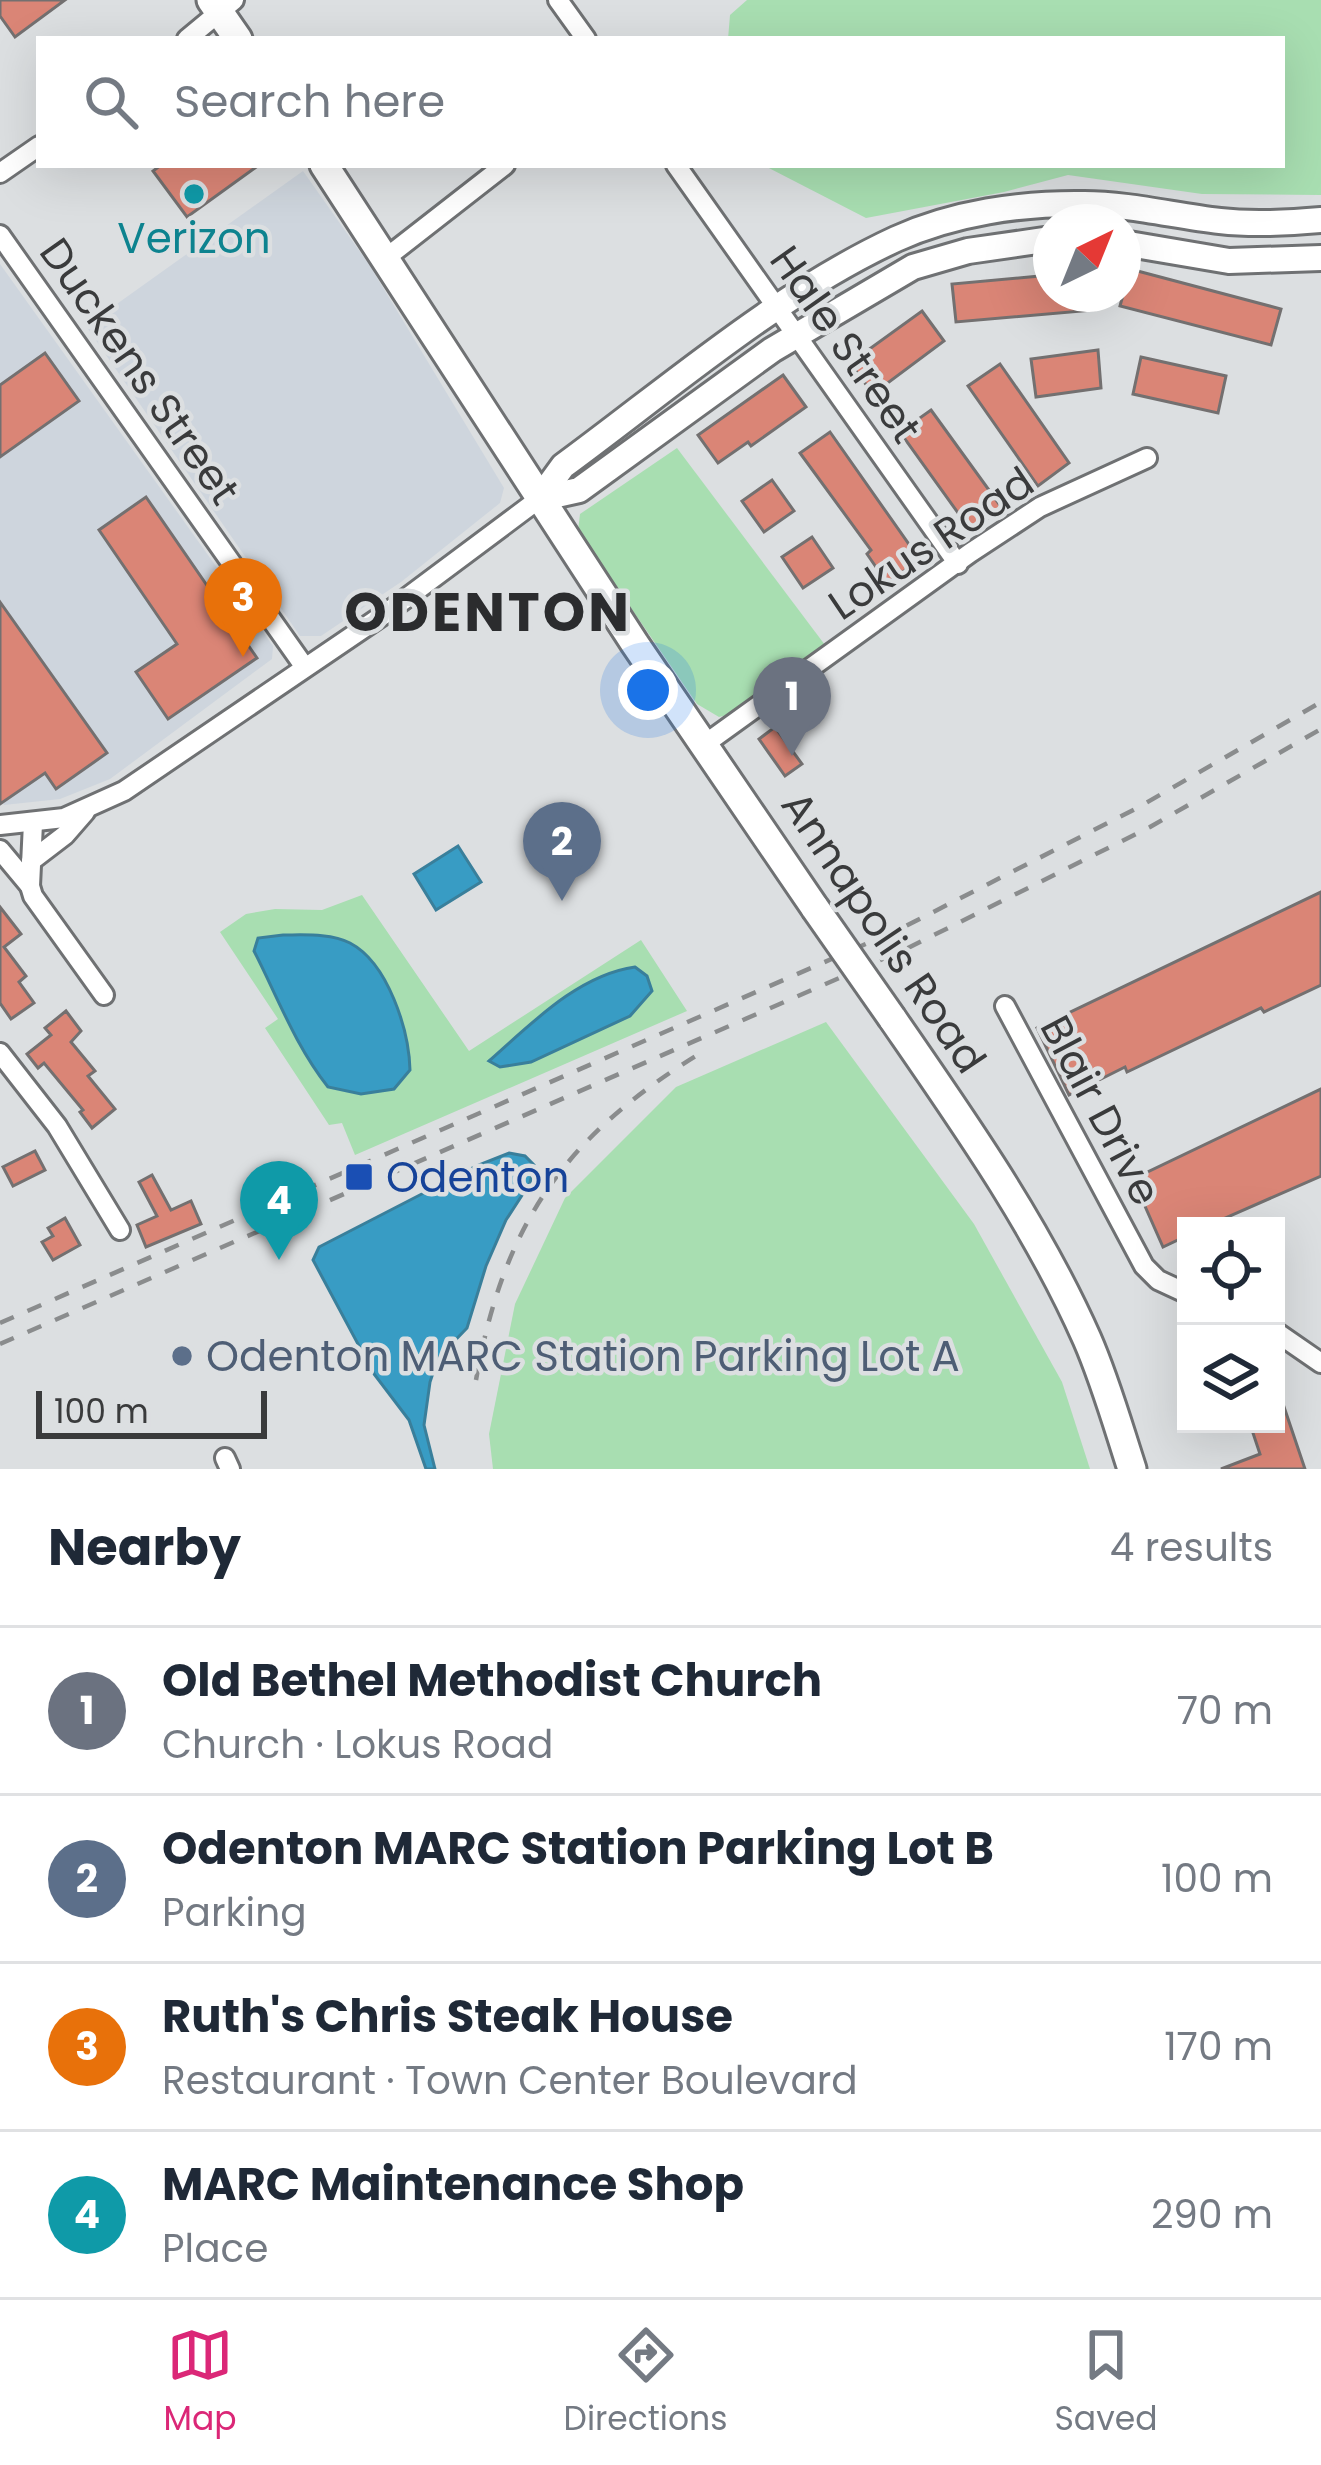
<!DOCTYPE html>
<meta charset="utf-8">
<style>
:root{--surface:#fff;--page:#f2f2f3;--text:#1f2937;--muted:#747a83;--line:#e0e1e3;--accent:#db2777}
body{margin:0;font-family:Poppins,sans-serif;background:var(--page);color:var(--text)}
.controls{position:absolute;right:36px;bottom:36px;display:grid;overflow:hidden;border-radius:0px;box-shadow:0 12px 48px #0002}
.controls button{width:108px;height:108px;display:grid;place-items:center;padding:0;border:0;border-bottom:3px solid var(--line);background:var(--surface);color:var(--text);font:60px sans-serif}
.compass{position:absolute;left:1033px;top:204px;width:108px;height:108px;border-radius:50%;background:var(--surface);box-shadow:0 12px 48px #0002;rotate:43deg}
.scale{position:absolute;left:36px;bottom:30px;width:231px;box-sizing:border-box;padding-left:12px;border:6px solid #3a3b3c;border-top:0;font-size:33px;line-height:42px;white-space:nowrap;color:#3a3b3c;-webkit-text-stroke:9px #dcdfe1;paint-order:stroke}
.you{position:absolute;left:648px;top:690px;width:42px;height:42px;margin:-30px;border:9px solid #fff;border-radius:50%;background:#1a73e8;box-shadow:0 0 0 18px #1a73e833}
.badge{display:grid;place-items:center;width:78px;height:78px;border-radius:50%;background:var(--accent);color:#fff;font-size:39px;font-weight:700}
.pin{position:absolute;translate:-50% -99px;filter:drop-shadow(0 3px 6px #0008)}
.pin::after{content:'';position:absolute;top:63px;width:42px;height:36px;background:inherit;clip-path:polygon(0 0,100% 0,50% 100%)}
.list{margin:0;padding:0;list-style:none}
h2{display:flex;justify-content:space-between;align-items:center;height:156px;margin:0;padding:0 48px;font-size:51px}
h2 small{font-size:39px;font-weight:400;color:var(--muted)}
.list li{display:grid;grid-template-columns:78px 1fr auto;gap:36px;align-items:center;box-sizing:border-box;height:168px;padding:0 48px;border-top:3px solid var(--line)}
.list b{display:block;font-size:45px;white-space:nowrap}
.list p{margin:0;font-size:39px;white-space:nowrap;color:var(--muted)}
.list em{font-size:39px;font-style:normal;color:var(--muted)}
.icon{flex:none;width:66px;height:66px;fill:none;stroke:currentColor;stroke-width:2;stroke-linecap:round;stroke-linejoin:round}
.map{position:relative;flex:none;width:1321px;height:1469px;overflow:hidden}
.search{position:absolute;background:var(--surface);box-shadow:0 12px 48px #0002;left:36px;right:36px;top:36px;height:132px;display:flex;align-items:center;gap:30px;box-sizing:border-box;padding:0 42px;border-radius:0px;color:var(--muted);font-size:45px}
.sheet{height:828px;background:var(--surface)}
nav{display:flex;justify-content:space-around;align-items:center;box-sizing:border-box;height:168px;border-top:3px solid var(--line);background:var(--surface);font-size:33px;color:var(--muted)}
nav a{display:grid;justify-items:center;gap:6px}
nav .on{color:var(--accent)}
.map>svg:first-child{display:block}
.built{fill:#ced5dd}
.green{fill:#a8deb1}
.water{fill:#389cc4;stroke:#397f9b;stroke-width:3}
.building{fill:#da8576;stroke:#737070;stroke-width:3}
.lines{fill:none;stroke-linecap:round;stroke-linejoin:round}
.minor-casing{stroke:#6f7173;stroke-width:24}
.tertiary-casing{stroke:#6f7173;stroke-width:30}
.secondary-casing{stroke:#6f7173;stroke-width:33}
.minor{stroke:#fff;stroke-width:18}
.tertiary{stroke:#fff;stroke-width:24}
.secondary{stroke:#fff;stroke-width:27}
.rail{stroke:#8a8c8d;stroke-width:4.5;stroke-dasharray:15 15;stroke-linecap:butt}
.secondary-bridge-casing{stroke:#6f7173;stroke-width:33;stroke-linecap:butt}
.secondary-bridge{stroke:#fff;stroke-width:27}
.culture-dot{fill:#0f9aa8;stroke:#dcdfe1;stroke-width:4.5}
.transit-dot{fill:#1a4fb4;stroke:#dcdfe1;stroke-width:4.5}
.service-dot{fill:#5c6f8a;stroke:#dcdfe1;stroke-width:4.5}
.labels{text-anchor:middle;stroke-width:9;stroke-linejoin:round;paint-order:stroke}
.culture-label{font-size:42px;fill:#0d838f;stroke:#dcdfe1}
.street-label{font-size:42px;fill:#3a3b3c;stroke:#dcdfe1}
.transit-label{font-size:42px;fill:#164399;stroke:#dcdfe1;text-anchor:start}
.service-label{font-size:42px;fill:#4e5e75;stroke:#dcdfe1;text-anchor:start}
.district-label{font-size:54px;font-weight:bold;letter-spacing:3px;fill:#2b2c2e;stroke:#dcdfe1}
</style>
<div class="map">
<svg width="1321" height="1469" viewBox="0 0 1321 1469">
<rect width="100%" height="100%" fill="#dcdfe1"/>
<g class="built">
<path d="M303 171 370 266 504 488 500 503 401 582 321 636H300L86 326Z"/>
<path d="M0 264 273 646 272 659 110 779 60 799 4 805 0 798Z"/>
</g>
<g class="green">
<path d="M747 0H1321V195L1202 194 1068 175 1004 192 866 218 763 165H1282V39H728L730 15Z"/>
<path d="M677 448 825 645 743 711 719 717 697 704 578 531 580 514Z"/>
<path d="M362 895 469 1051 641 940 687 1011 355 1155 342 1123 329 1125 265 1028 278 1019 220 932 246 914 275 909 322 910Z"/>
<path d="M826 1022 974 1224 1062 1382 1090 1469H493L489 1434 515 1304 565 1198 676 1087Z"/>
</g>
<g class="water">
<path d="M458 846 481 882 436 910 414 874Z"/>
<path d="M283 935C304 935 331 933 350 943 388 963 409 1030 410 1070L394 1089 361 1094 328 1087C295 1045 278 998 254 951L258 938Z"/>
<path d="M635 967 647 976 652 991 630 1016 531 1062 500 1067 489 1061C531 1024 578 975 635 967Z"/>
<path d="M509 1153 525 1156 534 1165 530 1183 506 1220 486 1266 467 1328 438 1358 430 1382 424 1425 435 1469H426L409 1420 374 1374 313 1260 319 1247 476 1166Z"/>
</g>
<g class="building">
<path d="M0 0H65L15 37 0 16Z"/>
<path d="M161 165H259L187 217 153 171Z"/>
<path d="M1130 269 1281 309 1271 345 1120 306Z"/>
<path d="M1051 275V294H1093L1094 310 956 322 952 284Z"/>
<path d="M922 311 944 341 873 394 850 363Z"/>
<path d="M1098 350 1101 388 1036 397 1031 359Z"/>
<path d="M45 353 79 401 0 457V385Z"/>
<path d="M1141 357 1226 376 1218 413 1133 394Z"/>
<path d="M1000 364 1069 463 1038 486 968 386Z"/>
<path d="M783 375 806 407 751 446 748 442 718 463 698 435Z"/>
<path d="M931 410 1002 508 971 531 900 432Z"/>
<path d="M830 432 920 560 887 583 867 554 871 550 800 453Z"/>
<path d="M772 480 794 511 764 532 742 501Z"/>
<path d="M146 497 257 658 168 719 136 672 177 644 99 530Z"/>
<path d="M812 537 833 568 803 588 782 557Z"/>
<path d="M0 602 107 753 56 789 45 773 0 804Z"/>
<path d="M775 727 802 764 785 776 759 739Z"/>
<path d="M1321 892V985L1264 1012 1261 1008 1127 1072 1125 1067 1069 1095 1037 1028Z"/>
<path d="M0 907 21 934 4 947 26 976 19 982 34 1003 11 1019 0 1003Z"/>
<path d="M66 1011 81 1031 71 1042 95 1071 88 1076 115 1109 92 1128 80 1112 83 1110 44 1063 38 1068 27 1054 51 1035 45 1028Z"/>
<path d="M1321 1089V1176L1207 1226H1186V1236L1163 1247 1133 1179Z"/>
<path d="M35 1151 45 1170 13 1186 3 1167Z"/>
<path d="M152 1175 171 1210 191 1201 201 1224 146 1247 137 1225 157 1216 139 1182Z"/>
<path d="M65 1218 80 1245 53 1260 42 1242 53 1236 48 1228Z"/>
<path d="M1278 1389 1305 1469H1221L1260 1454 1250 1424H1276Z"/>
</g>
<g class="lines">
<defs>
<g id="minor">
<path d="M558 0 586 39"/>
<path d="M187 39 234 0"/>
<path d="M676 165 958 564"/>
<path d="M0 173 39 146"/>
<path d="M0 235 304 666"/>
<path d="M387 257 505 165"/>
<path d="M705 744 970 553 1040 507 1147 458"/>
<path d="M33 823 30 886 33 896 104 995"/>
<path d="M0 825 64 818 124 791 389 611 539 499"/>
<path d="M0 850 30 886"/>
<path d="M31 861 65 835 85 812"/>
<path d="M1005 1006 1144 1266 1158 1280 1186 1293"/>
<path d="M0 1053 57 1126 120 1230"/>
<path d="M1276 1332 1321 1363"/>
<path d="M225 1458 230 1469"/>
</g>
<g id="tertiary">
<path d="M1123 243 1229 261 1321 258"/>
<path d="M539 499 563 466C668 389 777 294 896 239 953 213 1021 203 1084 204 1129 204 1175 216 1220 221 1254 225 1287 223 1321 220"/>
<path d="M539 499 579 490 772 350 913 267 968 251 1051 239"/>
</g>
<g id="secondary">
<path d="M211 0 238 39"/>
<path d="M324 165 635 644 815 908"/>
<path d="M892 1018C963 1121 1036 1224 1087 1339 1105 1380 1118 1426 1132 1469"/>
</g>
</defs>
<use href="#minor" class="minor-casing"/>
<use href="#tertiary" class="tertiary-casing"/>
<use href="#secondary" class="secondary-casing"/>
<use href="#minor" class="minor"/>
<use href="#tertiary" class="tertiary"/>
<use href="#secondary" class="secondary"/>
<g class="rail">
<path d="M0 1323 900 929 1139 807 1321 702"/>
<path d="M0 1344 908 948 1150 827 1321 729"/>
<path d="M476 1380C504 1221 567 1134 704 1051"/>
</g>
<defs>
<path id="secondary-bridge" d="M815 908 892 1018"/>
</defs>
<use href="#secondary-bridge" class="secondary-bridge-casing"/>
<use href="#secondary-bridge" class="secondary-bridge"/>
</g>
<circle class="culture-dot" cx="194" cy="194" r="12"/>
<rect class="transit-dot" x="344" y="1162" width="30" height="30" rx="6"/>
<circle class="service-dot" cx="182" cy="1356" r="12"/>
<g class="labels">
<g class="culture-label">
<text x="194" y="253">Verizon</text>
</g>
<g class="street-label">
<text transform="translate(846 344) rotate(55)" y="15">Hale Street</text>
<text transform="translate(140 371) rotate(55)" y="15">Duckens Street</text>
<text transform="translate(931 543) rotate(-34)" y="15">Lokus Road</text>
<text transform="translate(884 932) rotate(56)" y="15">Annapolis Road</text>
<text transform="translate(1101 1110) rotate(62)" y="15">Blair Drive</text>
</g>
<g class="transit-label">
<text x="386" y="1192">Odenton</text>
</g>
<g class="service-label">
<text x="206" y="1371">Odenton MARC Station Parking Lot A</text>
</g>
<g class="district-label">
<text x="488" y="631">ODENTON</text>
</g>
</g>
</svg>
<div class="controls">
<button><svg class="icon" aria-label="locate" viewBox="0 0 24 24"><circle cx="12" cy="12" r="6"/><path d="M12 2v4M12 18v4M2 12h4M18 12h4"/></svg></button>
<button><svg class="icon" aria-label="layers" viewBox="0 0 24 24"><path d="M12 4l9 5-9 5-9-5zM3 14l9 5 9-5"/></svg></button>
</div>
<svg class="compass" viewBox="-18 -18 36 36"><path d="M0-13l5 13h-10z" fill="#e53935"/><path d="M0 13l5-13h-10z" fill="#747a83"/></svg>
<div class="scale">100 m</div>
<div class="you"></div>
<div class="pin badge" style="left:792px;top:756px;background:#6b7280">1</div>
<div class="pin badge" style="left:562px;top:901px;background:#5c6f8a">2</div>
<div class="pin badge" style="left:243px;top:657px;background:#e8710a">3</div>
<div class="pin badge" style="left:279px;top:1260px;background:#0f9aa8">4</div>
<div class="search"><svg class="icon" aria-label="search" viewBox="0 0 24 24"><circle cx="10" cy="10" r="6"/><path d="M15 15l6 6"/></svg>Search here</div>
</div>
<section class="sheet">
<h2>Nearby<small>4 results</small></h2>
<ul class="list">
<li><span class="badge" style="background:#6b7280">1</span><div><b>Old Bethel Methodist Church</b><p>Church · Lokus Road</p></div><em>70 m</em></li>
<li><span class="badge" style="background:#5c6f8a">2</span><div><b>Odenton MARC Station Parking Lot B</b><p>Parking</p></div><em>100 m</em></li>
<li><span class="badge" style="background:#e8710a">3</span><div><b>Ruth's Chris Steak House</b><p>Restaurant · Town Center Boulevard</p></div><em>170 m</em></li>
<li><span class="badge" style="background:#0f9aa8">4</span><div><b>MARC Maintenance Shop</b><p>Place</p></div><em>290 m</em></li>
</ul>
</section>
<nav>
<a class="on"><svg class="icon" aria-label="map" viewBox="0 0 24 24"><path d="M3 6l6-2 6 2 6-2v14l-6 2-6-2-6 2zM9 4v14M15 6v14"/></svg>Map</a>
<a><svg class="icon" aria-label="directions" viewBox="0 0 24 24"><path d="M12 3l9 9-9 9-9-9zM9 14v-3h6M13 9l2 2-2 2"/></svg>Directions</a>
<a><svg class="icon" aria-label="saved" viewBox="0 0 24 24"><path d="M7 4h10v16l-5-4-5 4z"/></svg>Saved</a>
</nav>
